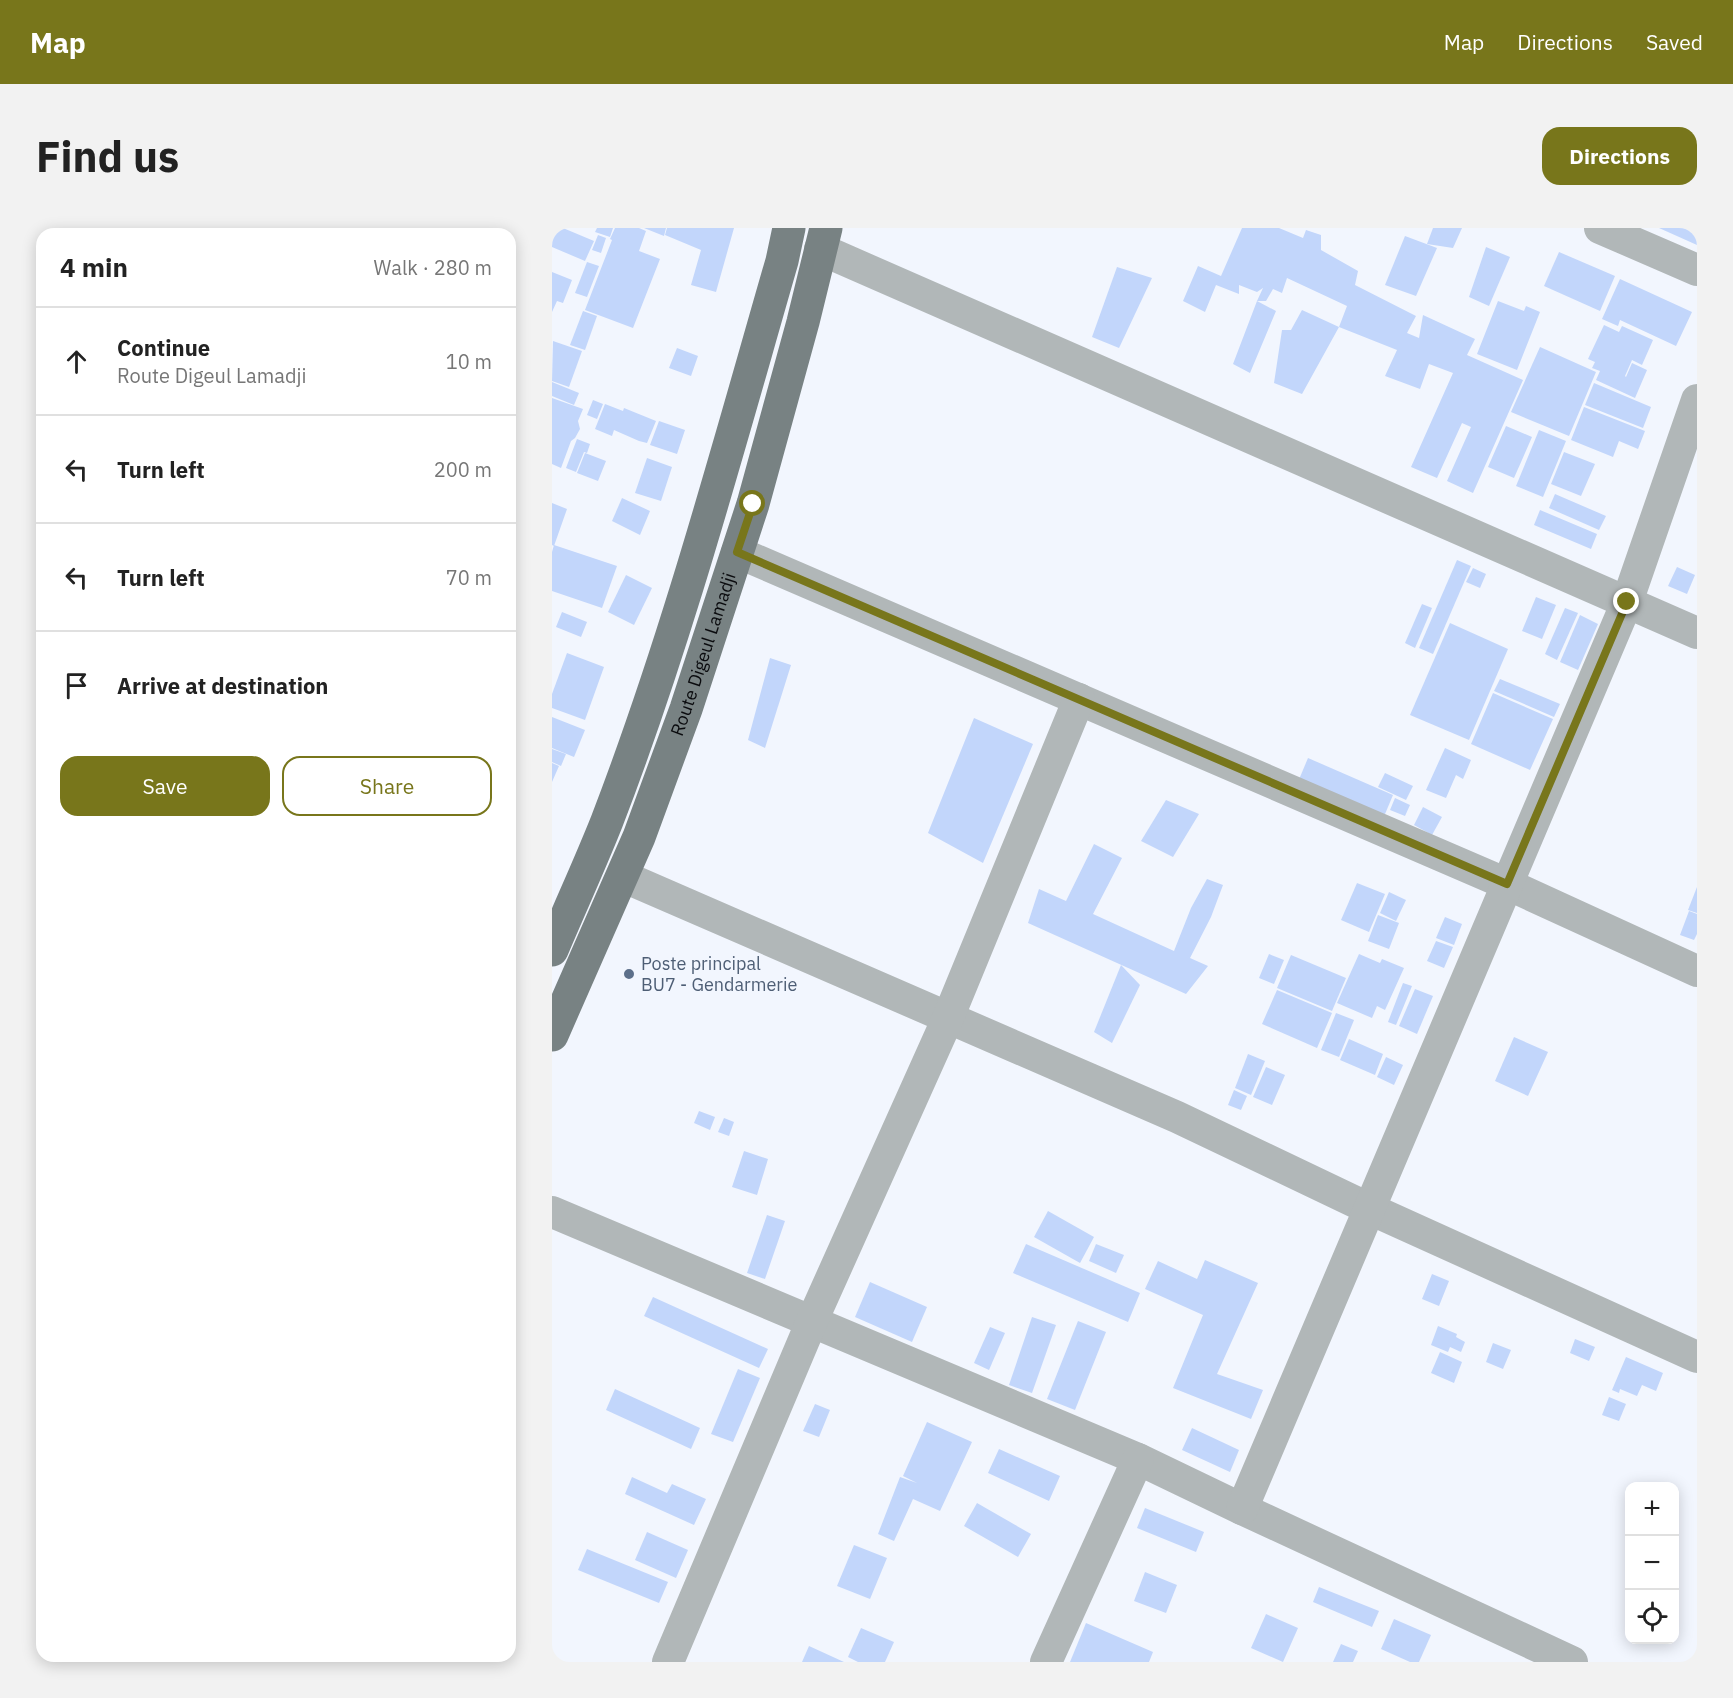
<!DOCTYPE html>
<meta charset="utf-8">
<style>
:root{--surface:#fff;--page:#f2f2f2;--text:#222;--muted:#767676;--line:#e0e0e0;--accent:#78761b}
body{margin:0;font-family:"IBM Plex Sans",sans-serif;background:var(--page);color:var(--text)}
.controls{position:absolute;right:18px;bottom:18px;display:grid;overflow:hidden;border-radius:12px;box-shadow:0 3px 15px #0003}
.controls button{width:54px;height:54px;display:grid;place-items:center;padding:0;border:0;border-bottom:2px solid var(--line);background:var(--surface);color:var(--text);font:30px sans-serif}
.stop{position:absolute;width:18px;height:18px;margin:-14px;border:4px solid #78761b;border-radius:50%;background:#fff}
.stop.end{background:#78761b;border-color:#fff;box-shadow:0 2px 6px #0008}
.list{margin:0;padding:0;list-style:none}
h2{display:flex;justify-content:space-between;align-items:center;height:78px;margin:0;padding:0 24px;font-size:26px}
h2 small{font-size:20px;font-weight:400;color:var(--muted)}
.list li{display:grid;grid-template-columns:39px 1fr auto;gap:18px;align-items:center;box-sizing:border-box;height:108px;padding:0 24px;border-top:2px solid var(--line)}
.list b{display:block;font-size:22px;white-space:nowrap}
.list p{margin:0;font-size:20px;white-space:nowrap;color:var(--muted)}
.list em{font-size:20px;font-style:normal;color:var(--muted)}
.actions{display:flex;gap:12px;padding:18px 24px}
.actions a{flex:1;padding:14px 0;border:2px solid var(--accent);border-radius:18px;text-align:center;font-size:21px;color:var(--accent)}
.actions .main{background:var(--accent);color:#fff}
.icon{flex:none;width:33px;height:33px;fill:none;stroke:currentColor;stroke-width:2;stroke-linecap:round;stroke-linejoin:round}
.map{position:relative;flex:none;width:1145px;height:1434px;overflow:hidden;border-radius:18px}
header{display:flex;align-items:center;gap:36px;box-sizing:border-box;height:84px;padding:0 30px;background:var(--accent);color:#fff}
header strong{font-size:28px}
nav{display:flex;gap:33px;margin-inline-start:auto;font-size:21px}
.intro{display:flex;align-items:center;justify-content:space-between;box-sizing:border-box;height:144px;padding:0 36px}
h1{margin:0;font-size:42px}
.button{padding:15px 27px;border-radius:18px;background:var(--accent);color:#fff;font-size:21px;font-weight:700}
main{display:flex;gap:36px;padding:0 36px}
aside{flex:1;background:var(--surface);border-radius:18px;box-shadow:0 3px 15px #0003}
.map>svg:first-child{display:block}
.building{fill:#c2d6fb}
.lines{fill:none;stroke-linecap:round;stroke-linejoin:round}
.minor{stroke:#b1b7b8;stroke-width:32}
.major{stroke:#788283;stroke-width:33}
.route{stroke:#78761b;stroke-width:8}
.service-dot{fill:#5c6f8a;stroke:#f2f6fe;stroke-width:2}
.labels{text-anchor:middle;stroke-width:5;stroke-linejoin:round;paint-order:stroke}
.street-label{font-size:18px;fill:#0a0b0e;stroke:#f2f6fe}
.service-label{font-size:18px;fill:#4e5e75;stroke:#f2f6fe;text-anchor:start}
</style>
<header>
<strong>Map</strong>
<nav><a>Map</a><a>Directions</a><a>Saved</a></nav>
</header>
<div class="intro"><h1>Find us</h1><a class="button">Directions</a></div>
<main>
<aside>
<h2>4 min<small>Walk · 280 m</small></h2>
<ul class="list">
<li><svg class="icon" aria-label="ahead" viewBox="0 0 24 24"><path d="M12 20V5M6 11l6-6 6 6"/></svg><div><b>Continue</b><p>Route Digeul Lamadji</p></div><em>10 m</em></li>
<li><svg class="icon" aria-label="left" viewBox="0 0 24 24"><path d="M17 20v-9H6M10 6l-5 5 5 5"/></svg><div><b>Turn left</b></div><em>200 m</em></li>
<li><svg class="icon" aria-label="left" viewBox="0 0 24 24"><path d="M17 20v-9H6M10 6l-5 5 5 5"/></svg><div><b>Turn left</b></div><em>70 m</em></li>
<li><svg class="icon" aria-label="arrive" viewBox="0 0 24 24"><path d="M6 21V4h12l-3 4 3 4H6"/></svg><div><b>Arrive at destination</b></div></li>
</ul>
<div class="actions"><a class="main">Save</a><a>Share</a></div>
</aside>
<div class="map">
<svg width="1145" height="1434" viewBox="0 0 1145 1434">
<rect width="100%" height="100%" fill="#f2f6fe"/>
<g class="building">
<path d="M0 0H11L42 13 33 33 0 19Z"/>
<path d="M45 0H61L58 9 43 4Z"/>
<path d="M63 0H87L94 3 87 23 108 31 81 100 33 82 60 12 58 11Z"/>
<path d="M92 0H114L112 8Z"/>
<path d="M115 0H182L164 64 139 57 149 22 113 7Z"/>
<path d="M690 0H727L751 10 754 2 769 7V22L806 43 803 57 864 88 855 105 867 110 871 87 923 111 915 127 971 152 921 265 895 253 919 199 910 195 885 250 859 239 901 145 877 136 868 161 833 148 845 122 787 99 795 78 735 50 730 65 721 61 714 73H705L724 83 698 145 681 136 705 73 711 60 705 64 687 57V66L664 57 653 84 631 73 646 38 669 48Z"/>
<path d="M881 0H910L901 20 875 16Z"/>
<path d="M1107 0H1145V17Z"/>
<path d="M46 7 54 10 49 25 40 22Z"/>
<path d="M853 8 885 20 864 68 833 57Z"/>
<path d="M934 19 958 29 937 78 917 69Z"/>
<path d="M1007 24 1063 48 1048 83 992 58Z"/>
<path d="M35 34 47 38 35 69 23 65Z"/>
<path d="M565 39 600 50 567 120 540 109Z"/>
<path d="M0 44 20 52 11 75 5 73 0 84Z"/>
<path d="M1068 51 1140 84 1124 118 1068 92 1066 98 1050 91Z"/>
<path d="M946 73 972 83 974 78 988 84 965 142 925 126Z"/>
<path d="M750 82 787 99 750 166 722 155 730 102H739Z"/>
<path d="M31 83 45 88 33 122 18 117Z"/>
<path d="M1052 97 1067 104 1070 98 1101 112 1090 137 1080 132 1073 148 1074 149 1080 135 1095 142 1083 170 1044 152 1048 143 1040 140 1043 134 1036 131Z"/>
<path d="M1 113 30 123 17 159 0 153Z"/>
<path d="M988 119 1044 144 1017 208 959 184Z"/>
<path d="M125 120 146 128 139 148 117 140Z"/>
<path d="M0 154 27 165 22 177 0 168Z"/>
<path d="M1042 155 1099 179 1091 200 1033 177Z"/>
<path d="M0 170 31 181 26 193 28 201 23 210 19 213 9 240 0 236Z"/>
<path d="M41 172 51 176 45 191 35 187Z"/>
<path d="M53 176 71 183 72 180 104 193 95 215 87 213 62 202 60 208 43 201Z"/>
<path d="M1032 179 1093 203 1086 221 1067 213 1061 229 1019 212Z"/>
<path d="M107 193 133 202 125 226 98 217Z"/>
<path d="M954 198 980 209 962 250 936 239Z"/>
<path d="M987 202 1014 213 991 269 964 258Z"/>
<path d="M25 211 38 216 35 225 32 224 24 244 14 240Z"/>
<path d="M1012 224 1043 236 1029 268 999 256Z"/>
<path d="M33 225 54 233 46 253 25 245Z"/>
<path d="M95 230 120 239 109 273 83 265Z"/>
<path d="M1003 266 1054 288 1047 302 997 280Z"/>
<path d="M70 270 98 283 88 307 60 293Z"/>
<path d="M0 275 15 281 2 318 0 317Z"/>
<path d="M988 282 1045 306 1039 321 982 297Z"/>
<path d="M2 317 65 338 50 380 0 363V324Z"/>
<path d="M905 332 919 338 881 426 867 420Z"/>
<path d="M1125 339 1143 347 1135 366 1116 358Z"/>
<path d="M921 340 934 346 928 360 914 354Z"/>
<path d="M74 347 100 360 82 397 56 384Z"/>
<path d="M984 369 1004 377 990 411 970 403Z"/>
<path d="M870 376 880 380 863 420 853 415Z"/>
<path d="M1013 380 1026 385 1005 432 993 426Z"/>
<path d="M10 384 35 394 29 409 4 399Z"/>
<path d="M1028 387 1046 396 1026 442 1008 434Z"/>
<path d="M898 395 956 421 917 512 858 487Z"/>
<path d="M15 425 52 439 33 492 0 480V466Z"/>
<path d="M218 430 239 437 213 520 196 512Z"/>
<path d="M948 451 1008 476 1002 489 942 463Z"/>
<path d="M941 465 1001 491 978 542 919 516Z"/>
<path d="M0 489 33 502 22 529 0 520Z"/>
<path d="M422 490 481 516 431 635 376 605Z"/>
<path d="M893 520 919 532 911 551 904 547 894 570 874 562Z"/>
<path d="M0 521 14 526 9 538 0 534Z"/>
<path d="M756 530 841 567 828 598 743 561Z"/>
<path d="M0 535 7 538 0 554Z"/>
<path d="M833 545 861 558 854 572 826 559Z"/>
<path d="M843 570 858 577 853 588 838 582Z"/>
<path d="M614 572 647 586 621 629 589 613Z"/>
<path d="M871 579 890 589 880 607 862 597Z"/>
<path d="M542 616 570 630 541 686 622 723 639 680 655 651 671 657 659 689 638 730 656 738 634 766 476 695 487 661 514 673Z"/>
<path d="M805 655 833 666 817 704 789 692Z"/>
<path d="M1145 659V685L1136 682Z"/>
<path d="M837 664 854 672 844 693 828 685Z"/>
<path d="M1137 683 1145 686V706L1142 712 1128 707Z"/>
<path d="M826 687 847 695 837 721 816 713Z"/>
<path d="M893 689 910 696 902 717 884 710Z"/>
<path d="M884 713 901 719 892 740 875 733Z"/>
<path d="M717 726 732 732 722 756 707 750Z"/>
<path d="M807 726 828 735 830 731 852 740 833 782 825 778 820 790 785 775Z"/>
<path d="M739 727 794 750 780 783 725 760Z"/>
<path d="M569 737 588 757 560 815 542 804Z"/>
<path d="M851 755 860 758 844 797 836 794Z"/>
<path d="M863 761 881 768 865 806 847 798Z"/>
<path d="M725 762 780 785 765 820 710 796Z"/>
<path d="M784 785 802 792 787 829 769 822Z"/>
<path d="M962 809 996 824 976 868 943 853Z"/>
<path d="M797 811 831 826 823 847 788 832Z"/>
<path d="M696 826 713 833 699 867 683 860Z"/>
<path d="M834 829 851 837 842 857 825 849Z"/>
<path d="M714 839 733 847 720 877 701 869Z"/>
<path d="M682 862 695 868 689 882 676 877Z"/>
<path d="M147 883 163 889 158 902 142 895Z"/>
<path d="M172 890 182 894 177 908 166 904Z"/>
<path d="M192 923 216 931 205 967 180 959Z"/>
<path d="M496 983 542 1009 528 1035 482 1009Z"/>
<path d="M215 987 233 993 213 1051 195 1045Z"/>
<path d="M474 1016 588 1065 576 1094 461 1045Z"/>
<path d="M544 1016 572 1027 564 1045 537 1033Z"/>
<path d="M653 1032 706 1055 665 1146 711 1162 699 1191 621 1160 651 1087 593 1061 606 1033 645 1051Z"/>
<path d="M880 1046 897 1053 887 1078 870 1071Z"/>
<path d="M318 1054 375 1079 360 1114 303 1089Z"/>
<path d="M101 1069 216 1121 207 1140 92 1088Z"/>
<path d="M480 1089 504 1097 480 1165 457 1157Z"/>
<path d="M526 1093 554 1104 523 1182 495 1171Z"/>
<path d="M886 1098 905 1106 904 1109 913 1114 909 1124 898 1119 896 1124 879 1117Z"/>
<path d="M438 1099 453 1105 437 1142 422 1135Z"/>
<path d="M1023 1111 1043 1119 1037 1133 1018 1125Z"/>
<path d="M941 1115 959 1122 951 1141 934 1134Z"/>
<path d="M888 1124 910 1134 902 1155 879 1145Z"/>
<path d="M1074 1129 1111 1145 1104 1163 1090 1157 1085 1168 1068 1161 1067 1165 1060 1162Z"/>
<path d="M186 1141 208 1150 181 1214 159 1206Z"/>
<path d="M63 1161 148 1200 139 1221 54 1182Z"/>
<path d="M1057 1169 1074 1176 1067 1193 1050 1187Z"/>
<path d="M263 1176 278 1182 267 1209 251 1203Z"/>
<path d="M375 1194 420 1214 388 1283 361 1271 342 1313 326 1306 348 1249 365 1255 351 1248Z"/>
<path d="M640 1200 687 1222 678 1244 630 1222Z"/>
<path d="M447 1221 508 1248 497 1273 436 1245Z"/>
<path d="M80 1249 115 1265 120 1256 154 1271 142 1297 73 1266Z"/>
<path d="M425 1275 479 1306 466 1329 412 1298Z"/>
<path d="M593 1280 652 1304 644 1324 585 1300Z"/>
<path d="M95 1304 136 1322 124 1350 83 1332Z"/>
<path d="M302 1317 335 1330 318 1371 285 1358Z"/>
<path d="M35 1321 116 1354 107 1375 26 1342Z"/>
<path d="M593 1344 625 1357 614 1385 582 1373Z"/>
<path d="M767 1359 827 1383 820 1399 761 1374Z"/>
<path d="M714 1386 746 1400 731 1434 699 1420Z"/>
<path d="M842 1391 879 1407 867 1434H858L829 1421Z"/>
<path d="M534 1395 601 1424 597 1434H518Z"/>
<path d="M309 1400 342 1414 333 1434H306L296 1429Z"/>
<path d="M789 1416 806 1423 801 1434H781Z"/>
<path d="M257 1418 292 1434H250Z"/>
</g>
<g class="lines">
<g class="minor">
<path d="M1048 0 1145 42"/>
<path d="M268 21 1145 405"/>
<path d="M185 324 955 656 1145 743"/>
<path d="M70 648 625 889 818 981 1145 1129"/>
<path d="M0 984 586 1231 690 1281 1020 1434"/>
<path d="M690 1281 1075 374 1145 172"/>
<path d="M116 1434 260 1093 396 790 527 471"/>
<path d="M494 1434 586 1231"/>
</g>
<g class="major">
<path d="M0 722C18 679 38 636 55 593 125 411 176 220 230 33L237 0"/>
<path id="s1" d="M0 807 87 609 134 481 201 276 251 94 274 0"/>
</g>
</g>
<g class="lines">
<path class="route" d="M201 276 185 324 955 656 1075 374"/>
</g>
<circle class="service-dot" cx="77" cy="746" r="6"/>
<g class="labels">
<g class="street-label">
<text dy="6" stroke="none"><textPath href="#s1" startOffset="410">Route Digeul Lamadji</textPath></text>
</g>
<g class="service-label">
<text x="89" y="742">Poste principal<tspan x="89" dy="21">BU7 - Gendarmerie</tspan></text>
</g>
</g>
</svg>
<div class="controls">
<button>+</button>
<button>−</button>
<button><svg class="icon" aria-label="locate" viewBox="0 0 24 24"><circle cx="12" cy="12" r="6"/><path d="M12 2v4M12 18v4M2 12h4M18 12h4"/></svg></button>
</div>
<div class="stop" style="left:201px;top:276px"></div>
<div class="stop end" style="left:1075px;top:374px"></div>
</div>
</main>
